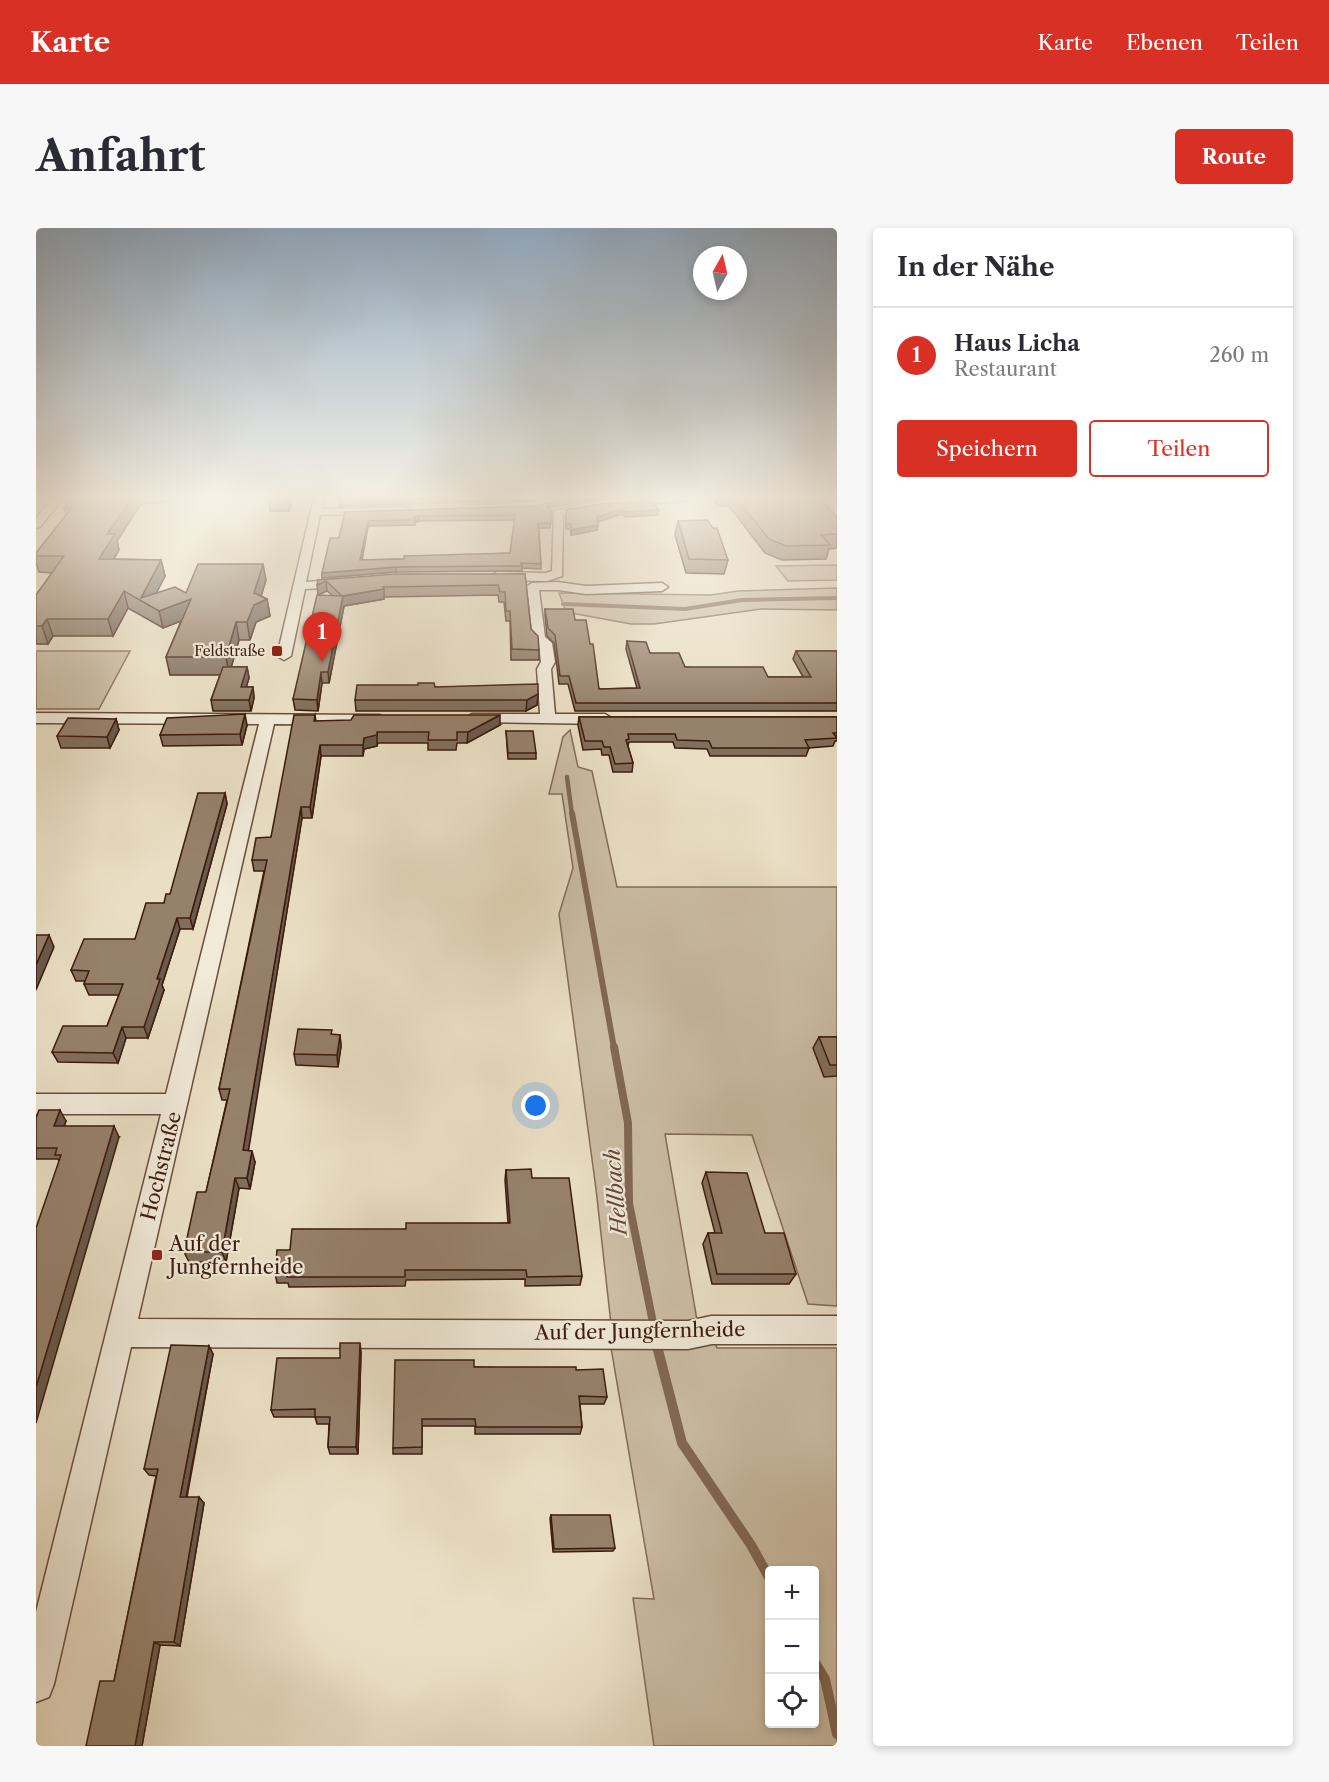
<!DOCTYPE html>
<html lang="de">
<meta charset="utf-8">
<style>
:root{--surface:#fff;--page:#f7f7f7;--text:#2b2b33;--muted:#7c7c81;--line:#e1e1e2;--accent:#d93025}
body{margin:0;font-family:"Libre Caslon Text",serif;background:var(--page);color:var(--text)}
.controls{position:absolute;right:18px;bottom:18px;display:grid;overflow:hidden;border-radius:6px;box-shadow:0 3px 9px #0003}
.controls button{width:54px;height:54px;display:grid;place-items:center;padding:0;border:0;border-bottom:2px solid var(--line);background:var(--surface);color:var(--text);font:30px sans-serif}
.compass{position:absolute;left:657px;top:18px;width:54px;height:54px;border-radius:50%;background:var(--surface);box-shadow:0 3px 9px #0003;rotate:8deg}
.you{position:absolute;left:500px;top:878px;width:21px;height:21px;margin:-15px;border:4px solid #fff;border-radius:50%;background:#1a73e8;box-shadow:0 0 0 9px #1a73e833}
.badge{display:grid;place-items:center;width:39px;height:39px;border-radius:50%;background:var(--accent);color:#fff;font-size:20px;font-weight:700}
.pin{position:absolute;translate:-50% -50px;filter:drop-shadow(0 2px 3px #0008)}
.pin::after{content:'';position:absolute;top:32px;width:21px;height:18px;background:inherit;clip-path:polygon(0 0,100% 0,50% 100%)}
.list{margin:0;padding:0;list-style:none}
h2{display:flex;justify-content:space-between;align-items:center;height:78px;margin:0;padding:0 24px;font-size:26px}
h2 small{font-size:20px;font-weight:400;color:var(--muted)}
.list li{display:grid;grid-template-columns:39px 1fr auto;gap:18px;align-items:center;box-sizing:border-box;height:96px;padding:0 24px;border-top:2px solid var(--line)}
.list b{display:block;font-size:22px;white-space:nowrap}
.list p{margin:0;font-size:20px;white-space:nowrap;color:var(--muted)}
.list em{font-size:20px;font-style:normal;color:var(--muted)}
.actions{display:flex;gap:12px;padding:18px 24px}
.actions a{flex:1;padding:14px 0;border:2px solid var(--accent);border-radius:6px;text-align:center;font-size:21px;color:var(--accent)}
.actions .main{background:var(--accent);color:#fff}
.icon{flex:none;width:33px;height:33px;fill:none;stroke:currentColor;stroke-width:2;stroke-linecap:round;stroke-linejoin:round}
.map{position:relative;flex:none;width:801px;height:1518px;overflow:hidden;border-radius:6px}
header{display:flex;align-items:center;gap:36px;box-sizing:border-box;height:84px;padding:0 30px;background:var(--accent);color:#fff}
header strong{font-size:28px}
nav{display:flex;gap:33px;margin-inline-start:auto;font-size:21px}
.intro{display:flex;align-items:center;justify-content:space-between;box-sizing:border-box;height:144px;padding:0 36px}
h1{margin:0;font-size:42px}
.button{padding:15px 27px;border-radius:6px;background:var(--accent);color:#fff;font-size:21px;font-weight:700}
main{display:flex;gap:36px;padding:0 36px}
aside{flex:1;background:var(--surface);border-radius:6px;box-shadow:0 3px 9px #0003}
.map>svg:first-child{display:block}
.green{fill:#ccbea6;stroke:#846c59;stroke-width:1.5;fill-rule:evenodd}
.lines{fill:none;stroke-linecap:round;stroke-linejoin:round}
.stream-far4{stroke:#816855;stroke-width:4}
.stream-far3{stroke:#816855;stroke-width:4.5}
.stream-far2{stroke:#816855;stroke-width:6}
.stream-far1{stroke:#816855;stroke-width:8}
.stream{stroke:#816855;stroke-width:10}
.minor-casing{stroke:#684c3a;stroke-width:3}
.minor{fill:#f1ead9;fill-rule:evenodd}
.wall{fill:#816f5d;stroke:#3c1b0c;stroke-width:1.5;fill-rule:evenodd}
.shaded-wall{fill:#695a4c;stroke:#3c1b0c;stroke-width:1.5}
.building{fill:#96816c;stroke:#3c1b0c;stroke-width:1.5;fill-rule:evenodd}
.poi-dot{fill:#8f2418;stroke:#f1ead9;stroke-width:2}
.labels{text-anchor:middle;stroke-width:4.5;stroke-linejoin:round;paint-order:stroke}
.far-poi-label{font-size:14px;fill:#3c1b0c;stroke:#f1ead9;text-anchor:end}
.near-street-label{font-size:20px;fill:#3c1b0c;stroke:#f1ead9}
.near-poi-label{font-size:20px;fill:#3c1b0c;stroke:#f1ead9;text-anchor:start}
.near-water-label{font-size:21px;font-style:italic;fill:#644837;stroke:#f1ead9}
</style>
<header>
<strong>Karte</strong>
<nav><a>Karte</a><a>Ebenen</a><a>Teilen</a></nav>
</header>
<div class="intro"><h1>Anfahrt</h1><a class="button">Route</a></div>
<main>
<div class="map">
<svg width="801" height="1518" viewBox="0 0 801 1518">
<rect width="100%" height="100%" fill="#eadfc5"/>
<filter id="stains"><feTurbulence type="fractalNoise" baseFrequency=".00333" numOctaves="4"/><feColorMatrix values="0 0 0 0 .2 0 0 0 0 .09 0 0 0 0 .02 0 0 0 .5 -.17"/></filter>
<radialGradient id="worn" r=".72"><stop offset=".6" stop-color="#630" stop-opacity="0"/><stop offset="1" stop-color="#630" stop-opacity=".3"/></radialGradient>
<g class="green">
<path d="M801 337V352L752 353 740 338Z"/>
<path d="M801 360V382L725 381 618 396H595L530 384 523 365 675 367 702 363Z"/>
<path d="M0 423H94L63 481H0Z"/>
<path d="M534 502 542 539 556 543 581 659H801V1078L772 1076 716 907 629 906 662 1098 575 1096 560 961 523 686 537 640 526 566H513L527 509Z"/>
<path d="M574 1114 679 1115 681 1120H801V1518H618L597 1370 618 1371ZM734 1342H778V1496H734Z"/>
</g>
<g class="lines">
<path class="stream-far4" d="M527 376 649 381 706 372 801 370"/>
<path class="stream-far3" d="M531 549 536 587"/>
<path class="stream-far2" d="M536 585 578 820"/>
<g class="stream-far1">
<path d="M578 819 592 895 593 975 618 1100"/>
<path d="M620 1114 623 1124"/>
</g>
<g class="stream">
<path d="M622 1122 646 1215 715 1317 734 1351"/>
<path d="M778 1433 789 1451 801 1506"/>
</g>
<defs>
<g id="minor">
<path d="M18 269H28L4 299 0 300V290Z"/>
<path d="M278 269H288L286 281 369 279 374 282 369 285 284 287 270 354 310 351 316 355 310 359 269 361 255 428 248 432 241 428Z"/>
<path d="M524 269H541L501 280 427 284 422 281 427 278 501 274Z"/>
<path d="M621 269 656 270 651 273 566 278 527 287 526 348 511 353 461 352 455 348 461 344 510 345 516 343 518 283 566 272Z"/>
<path d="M522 354 550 358 626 355 632 359 626 363 550 366 522 362H503L509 409 516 415 519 434 515 441 519 486H569L577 491 569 496 431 494 428 491 436 486H504L501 441 505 434 503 417 496 411 490 359 496 355Z"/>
<path d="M0 485 344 487 352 492 344 497 238 496 102 1091 652 1093 675 1088H801V1116H676L652 1121 95 1119 18 1456 13 1469 0 1474V1384L125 886H0V866H130L223 496 0 495Z"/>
</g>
</defs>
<use href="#minor" class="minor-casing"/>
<use href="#minor" class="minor"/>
</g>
<g class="wall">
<path d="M37 269H132V274L105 276 81 313 83 322 78 331 125 332 129 348 120 365H150L230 352 225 368 231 371 234 388 220 394 214 412H203L195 439H211L213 450 210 459H217L218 470 215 483H177L175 472 184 447H134L130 429 145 393 127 400 92 380 77 408H17L12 416H0V367L16 345 3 344 0 335V325L30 287 28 280Z"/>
<path d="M232 269H257L253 283H234Z"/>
<path d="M303 269H515L501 272 312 278H303Z"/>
<path d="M530 269H605L566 270 514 279 515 274Z"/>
<path d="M675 269H783L801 289V320L793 321 790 331 746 332 729 325 693 278H682Z"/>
<path d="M567 276 623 282 622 287 589 289 586 286 562 294 561 302 535 307 534 301H530V282Z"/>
<path d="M513 279V280L515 282 514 300H503L505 341 486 340V343L360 344 286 350V345L303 310 309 284ZM479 292 474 325 368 331 326 332 332 298 379 297V294L383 293Z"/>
<path d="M642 293 692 332 688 346 650 345 639 307Z"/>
<path d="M489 346 495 401 503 422V432H475L474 393H470L468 374H463L462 367 348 369V371L308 378 293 455H286L282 483 259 482 257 471 296 367 291 363 282 367V352Z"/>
<path d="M509 381 539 392 563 461 601 460 590 421 591 413 614 425 649 439 732 449H767L757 431 760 423H801V483H539L532 456H523L518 415 511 408 509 388Z"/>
<path d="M399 459 502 466 501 477 490 483H320L319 472Z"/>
<path d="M279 487 280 493 464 497 431 515H421L420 522H392V515H342L341 518 328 521 327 528H285L276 590H266L212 922 219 934 214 961 203 960 190 1034H153L148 1024 170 964 191 872H186L183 861 228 643H218L216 632 235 609Z"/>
<path d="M543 489H801V513H799L797 518 773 520 770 528H674L671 521 639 520 637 514H593L592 518 597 535 596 544H577L573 527H566L565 521 547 522 542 497Z"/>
<path d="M80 491 83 502 74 520H25L21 508Z"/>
<path d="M211 497 206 517 127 518 124 507Z"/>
<path d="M470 503 500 525V531H472Z"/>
<path d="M189 565 191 576 157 701H144L126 757 128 762 112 810H90L82 835 22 834 16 824 71 798 83 767H53L48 756 49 753H40L35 742 99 711 128 675 134 666Z"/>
<path d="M296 807H304L305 818 302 839 260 837 258 826Z"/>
<path d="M783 809H801V848L788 849 777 820Z"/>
<path d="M0 890 30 893 28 898 83 909 23 933 22 931H0Z"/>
<path d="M470 942 496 950 546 1048 544 1057 489 1058V1051L370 1052 369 1058 253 1059 252 1055H241L239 1045 254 1022 370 1001 472 995 469 952Z"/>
<path d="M670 944 729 1005 760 1046 753 1056H676L667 1016 672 1005H679L666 955Z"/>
<path d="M173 1118 177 1126 151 1269 168 1275 144 1418 124 1417 106 1518H50L78 1453 120 1248 113 1247 108 1241Z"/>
<path d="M325 1124 322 1226H294L292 1219 293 1196H281L279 1189H238L235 1182 304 1130Z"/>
<path d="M438 1139 540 1142 571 1169 568 1176H544L546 1199 544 1206H439V1198H386V1226H357V1220Z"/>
<path d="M515 1287 579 1320 577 1323 517 1324 514 1290Z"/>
</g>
<g class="shaded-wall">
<path d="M97 269H104L105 276 81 313 83 322 67 347 63 331 71 306Z"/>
<path d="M252 269H257L253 283Z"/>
<path d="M501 269H515L501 272Z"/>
<path d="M546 269H566V270L514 279 515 274Z"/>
<path d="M586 281V286L561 294V289Z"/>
<path d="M383 288V293L379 294 378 289Z"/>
<path d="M332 293V298L325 337 324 332Z"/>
<path d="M562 297 561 302 535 307 536 302Z"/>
<path d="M125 332 129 348 114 378 105 370Z"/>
<path d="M227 336 230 352 223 375 231 371 234 388 220 394 214 412 211 394 218 365Z"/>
<path d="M360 339V344L286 350V345Z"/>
<path d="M290 353 291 363 282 367 281 357Z"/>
<path d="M348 361V371L308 378 293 455 292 444 307 368Z"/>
<path d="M88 363 92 380 77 408 72 391Z"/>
<path d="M155 371 158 388 127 400 123 383Z"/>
<path d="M11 391 17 408 12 416 6 398Z"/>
<path d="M200 394 203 412 193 447 190 429Z"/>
<path d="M211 439 213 450 207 470 205 459Z"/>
<path d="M285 444 286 455 282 483 281 472Z"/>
<path d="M217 459 218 470 215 483 213 472Z"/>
<path d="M502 466 501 477 490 483 491 472Z"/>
<path d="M209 486 211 497 206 517 204 506Z"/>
<path d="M464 487V497L431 515 432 504Z"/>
<path d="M80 491 83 502 74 520 71 509Z"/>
<path d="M341 504V518L328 521 327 528V517L328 510Z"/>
<path d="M284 517 285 528 276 590 274 579Z"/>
<path d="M189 565 191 576 157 701 154 690Z"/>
<path d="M265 579 266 590 211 932 207 922Z"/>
<path d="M141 690 144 701 126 757 128 762 112 810 108 799 121 751Z"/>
<path d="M13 707 18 719 0 762V737Z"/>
<path d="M86 799 90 810 82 835 77 825Z"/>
<path d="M304 807 305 818 302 839 301 827Z"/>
<path d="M24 882 30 893 24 909 18 898Z"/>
<path d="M78 898 83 909 0 1195V1159Z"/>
<path d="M216 923 219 934 214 961 211 950Z"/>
<path d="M199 950 203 960 190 1034 186 1024Z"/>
<path d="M324 1115 325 1124 322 1226 320 1219Z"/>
<path d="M173 1118 177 1126 149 1275 144 1269Z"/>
<path d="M163 1269 168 1275 144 1418 138 1414Z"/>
<path d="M118 1414 124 1417 106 1518H99Z"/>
</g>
<g class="building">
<path d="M37 269H97L71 306H79L63 331 125 332 105 370 139 359 150 365 162 336H227L218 365 231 371 218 377 211 394H200L190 429H130L155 371 123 383 88 363 72 391H11L6 398H0V367L28 328H0V325L36 280H28Z"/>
<path d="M303 269H455L311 273H303Z"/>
<path d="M530 269H546L515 274Z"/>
<path d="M699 269H783L801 289V306L785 307 794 317 750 318 733 311Z"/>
<path d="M614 273 623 282 589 284 586 281 561 289 562 297 536 302 535 296H530V282L567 276Z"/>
<path d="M514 274 511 279 515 282V295H502L505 336 485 335 486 338 360 339 286 345 294 310H303L309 284 501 278ZM479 287 474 325 368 328V331L324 332 332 293 379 292 378 289 383 288Z"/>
<path d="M671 292 677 300H681L692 332 653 331 642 293Z"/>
<path d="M360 346H489L495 401 502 408 503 422 476 421 474 383H470L469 364H464L462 357 347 359 348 361 307 368 292 444H285L281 472 257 471 281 367 306 368 290 353 281 357 282 352Z"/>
<path d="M509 381H537L539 392H550L554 416H557L563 461 604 460 591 413 610 414 614 425H643L649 439H727L732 449H775L760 423H801V475H540L533 448H524L519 407 512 400Z"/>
<path d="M187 439H211L205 459H217L213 472H175Z"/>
<path d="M382 455H398L399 459 502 456V466L491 472H319L321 457H382Z"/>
<path d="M209 486 204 506 124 507 131 490Z"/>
<path d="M258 487H279L278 493 315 492 318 487H464L432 504H421V512H392L393 504H341V507L328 510 327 517H284L274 579H265L207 922 216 923 211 950H199L186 1024H148L161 964H170L194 861H183L231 632H216L220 610 235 609Z"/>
<path d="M543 489H801V505H797L801 510 769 512 773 520H676L673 513 641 512 639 506H592L593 511 590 512 597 535 579 536 574 519H568L566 513H549Z"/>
<path d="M32 490 80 491 71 509 21 508Z"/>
<path d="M470 503H497L500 525H472Z"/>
<path d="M162 565H189L154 690H141L121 751H124L108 799H86L77 825 16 824 27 798H71L87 756H48L53 743 35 742 48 711H99L110 675H128L130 666H134Z"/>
<path d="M0 707H13L0 737Z"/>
<path d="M262 801 296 802 295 806 304 807 301 827 258 826Z"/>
<path d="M783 809H801V837H794Z"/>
<path d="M3 882H24L18 898H78L0 1159V1000L25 927H19L21 920H0V890Z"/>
<path d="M495 941 496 950H533L546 1048 491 1049 490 1042H369V1049H251V1046L239 1045 241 1022H254L256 1001H370V995H474L470 942Z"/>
<path d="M670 944 711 945 729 1005H748L760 1046H681L672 1005H686Z"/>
<path d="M304 1115H324L320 1219H292L294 1189H279V1181L235 1182 241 1130H304Z"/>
<path d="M135 1117 173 1118 144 1269H163L138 1414H118L99 1518H50L64 1453H78L122 1241H108Z"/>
<path d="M359 1132H438V1139H540V1142L567 1141 571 1169 543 1168 546 1199H440L439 1191H386V1219L357 1220Z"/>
<path d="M515 1287H574L579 1320 518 1321Z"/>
</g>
<linearGradient id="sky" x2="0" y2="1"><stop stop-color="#91aac1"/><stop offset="0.56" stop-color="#f6f1e5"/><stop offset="1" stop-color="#f6f1e5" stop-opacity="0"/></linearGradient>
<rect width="801" height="481" fill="url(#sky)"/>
<g class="poi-dot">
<rect x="235" y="417" width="12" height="12" rx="3"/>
<rect x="115" y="1021" width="12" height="12" rx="3"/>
</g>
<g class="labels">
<g class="far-poi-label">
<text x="229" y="428">Feldstraße</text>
</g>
<g class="near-street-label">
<text transform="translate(125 938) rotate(-76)" y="7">Hochstraße</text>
<text transform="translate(604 1103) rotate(-1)" y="7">Auf der Jungfernheide</text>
</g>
<g class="near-poi-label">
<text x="133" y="1023">Auf der<tspan x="133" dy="23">Jungfernheide</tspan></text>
</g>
<g class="near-water-label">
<text transform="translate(580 964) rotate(-95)" y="7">Hellbach</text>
</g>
</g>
<rect width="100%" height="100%" filter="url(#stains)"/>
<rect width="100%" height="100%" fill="url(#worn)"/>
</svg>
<div class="controls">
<button>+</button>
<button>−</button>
<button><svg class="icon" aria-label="locate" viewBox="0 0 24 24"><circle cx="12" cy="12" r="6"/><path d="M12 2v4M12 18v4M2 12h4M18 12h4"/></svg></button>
</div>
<svg class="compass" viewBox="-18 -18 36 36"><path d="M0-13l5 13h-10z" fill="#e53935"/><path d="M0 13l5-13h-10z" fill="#7c7c81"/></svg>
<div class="you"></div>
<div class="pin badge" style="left:286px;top:434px">1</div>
</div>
<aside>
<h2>In der Nähe<small></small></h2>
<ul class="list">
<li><span class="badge">1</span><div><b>Haus Licha</b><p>Restaurant</p></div><em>260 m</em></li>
</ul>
<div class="actions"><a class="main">Speichern</a><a>Teilen</a></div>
</aside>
</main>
